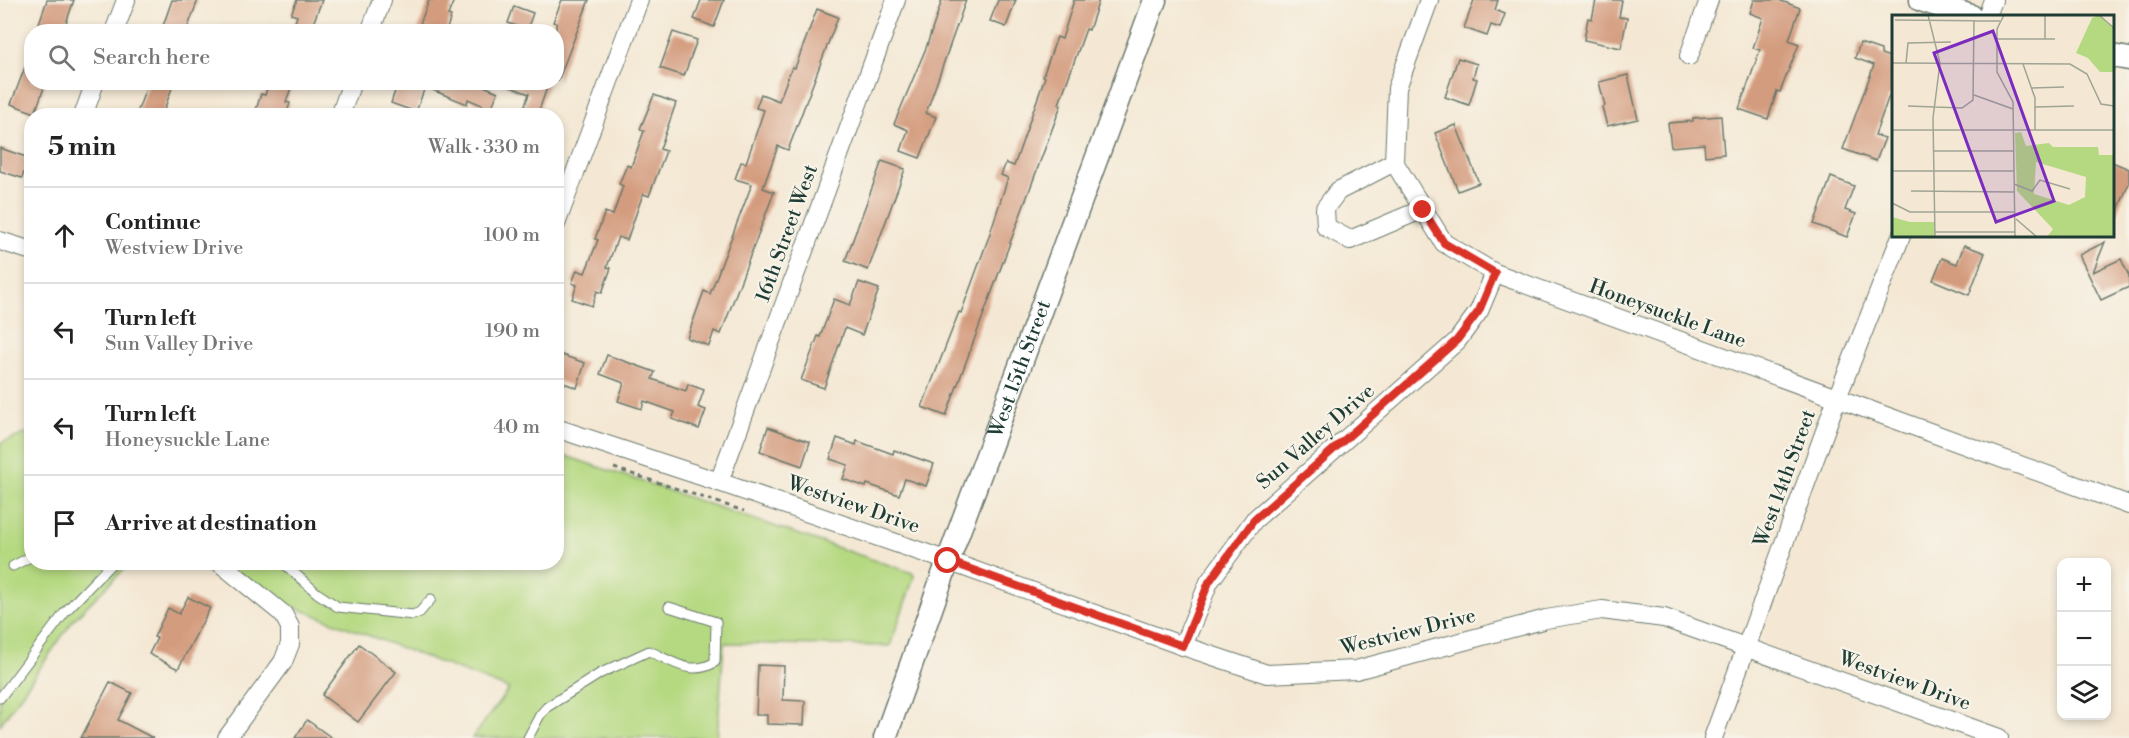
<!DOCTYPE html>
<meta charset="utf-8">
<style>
:root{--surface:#fff;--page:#f6f6f6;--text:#222;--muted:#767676;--line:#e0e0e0}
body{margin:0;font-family:"Libre Bodoni",serif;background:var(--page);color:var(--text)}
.controls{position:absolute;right:18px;bottom:18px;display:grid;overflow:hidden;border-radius:12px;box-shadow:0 3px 9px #0003}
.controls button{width:54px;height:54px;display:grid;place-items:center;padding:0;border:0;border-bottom:2px solid var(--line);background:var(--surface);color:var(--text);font:30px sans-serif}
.stop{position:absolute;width:18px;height:18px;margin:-14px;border:4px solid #d93025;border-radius:50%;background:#fff}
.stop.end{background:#d93025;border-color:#fff;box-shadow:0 2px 6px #0008}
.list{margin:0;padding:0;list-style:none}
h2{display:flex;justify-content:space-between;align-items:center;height:78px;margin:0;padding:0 24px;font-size:26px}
h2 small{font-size:20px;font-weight:400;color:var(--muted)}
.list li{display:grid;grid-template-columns:39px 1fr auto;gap:18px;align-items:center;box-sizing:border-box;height:96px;padding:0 24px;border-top:2px solid var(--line)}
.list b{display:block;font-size:22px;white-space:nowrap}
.list p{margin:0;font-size:20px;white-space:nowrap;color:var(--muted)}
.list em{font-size:20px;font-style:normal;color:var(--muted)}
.icon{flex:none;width:33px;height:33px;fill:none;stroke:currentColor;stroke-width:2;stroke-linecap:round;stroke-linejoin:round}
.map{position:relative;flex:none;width:2129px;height:738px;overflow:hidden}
.search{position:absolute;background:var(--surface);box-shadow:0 3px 9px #0003;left:24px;top:24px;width:540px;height:66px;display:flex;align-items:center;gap:15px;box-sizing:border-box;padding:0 21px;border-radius:24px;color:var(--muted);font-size:22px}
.panel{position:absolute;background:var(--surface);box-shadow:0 3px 9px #0003;left:24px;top:108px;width:540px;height:462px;border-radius:24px}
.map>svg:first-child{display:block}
.green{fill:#b5d981;stroke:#6a8b5a;stroke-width:1.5}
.building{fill:#d49c7f}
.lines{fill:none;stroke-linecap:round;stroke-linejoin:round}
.service-casing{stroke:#6a796c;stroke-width:11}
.minor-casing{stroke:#6a796c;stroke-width:20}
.tertiary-casing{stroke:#6a796c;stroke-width:25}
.path{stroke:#6a796c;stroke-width:3;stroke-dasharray:4.5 4.5;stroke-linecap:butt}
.service{stroke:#fff;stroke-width:9}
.minor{stroke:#fff;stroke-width:18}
.tertiary{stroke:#fff;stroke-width:22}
.route{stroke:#d93025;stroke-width:8}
.labels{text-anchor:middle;stroke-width:4.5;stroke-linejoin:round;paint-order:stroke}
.street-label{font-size:20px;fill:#1f3d34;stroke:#f7f3e8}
.inset-road{fill:none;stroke:#9fa494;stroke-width:1.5}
.view{fill:#7b2cbf;fill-opacity:0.15;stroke:#7b2cbf;stroke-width:3}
.inset-edge{fill:none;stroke:#1f3d34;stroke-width:3}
</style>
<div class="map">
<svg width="2129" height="738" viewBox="0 0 2129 738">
<rect width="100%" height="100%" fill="#f7f3e8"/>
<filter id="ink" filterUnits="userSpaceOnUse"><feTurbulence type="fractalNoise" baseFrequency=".0167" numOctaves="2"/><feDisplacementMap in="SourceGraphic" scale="12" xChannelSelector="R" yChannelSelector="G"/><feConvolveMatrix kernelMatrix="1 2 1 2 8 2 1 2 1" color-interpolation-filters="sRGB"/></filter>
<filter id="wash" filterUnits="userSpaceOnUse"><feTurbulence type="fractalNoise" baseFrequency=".008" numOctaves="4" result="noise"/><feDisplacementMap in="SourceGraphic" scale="24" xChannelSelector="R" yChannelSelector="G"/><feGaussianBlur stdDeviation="1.35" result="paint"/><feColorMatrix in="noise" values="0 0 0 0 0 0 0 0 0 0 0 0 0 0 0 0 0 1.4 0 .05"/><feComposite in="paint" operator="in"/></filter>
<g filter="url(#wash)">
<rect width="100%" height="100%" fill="#f4e8d4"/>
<g class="green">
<path d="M31 432 32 562 130 563 74 619 0 725V443Z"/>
<path d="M557 453 913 573 914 577 890 646 724 643 717 738H472L509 689 294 607 283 614 219 563 556 562Z"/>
</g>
<g id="blocks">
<g class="building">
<path d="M47 0H74L63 32H36Z"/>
<path d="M172 0H198L186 32H178L163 26Z"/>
<path d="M297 0H322L310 32H292L297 16 291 14Z"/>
<path d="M429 0H454L448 15 451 16 446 32H417Z"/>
<path d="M562 0H589L558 81 556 23 553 22Z"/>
<path d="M701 0H724L714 27 694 19Z"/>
<path d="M942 0H966L926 113 936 117 920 158 901 151 908 130 894 124 926 48Z"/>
<path d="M998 0H1016L1006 27 990 21Z"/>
<path d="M1074 0H1099L1089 30 1086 29 1059 104 1061 105 946 416 922 407 959 312 961 313 988 239 1008 178 1001 175 1006 163 1014 166 1045 77 1043 76 1057 37 1062 39Z"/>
<path d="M1474 0H1498L1495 10 1505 14 1500 28 1491 25 1487 36 1464 28Z"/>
<path d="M1596 0H1622L1619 17 1627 18 1621 48 1584 40 1588 18 1592 19Z"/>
<path d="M1754 0H1779L1800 8 1789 40 1799 44 1780 92 1777 91 1768 119 1739 109 1760 50 1753 48 1763 18 1750 13Z"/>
<path d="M514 6 533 13 527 30 508 23Z"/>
<path d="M817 9 838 17 788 150 778 146 763 188 774 192 721 334 714 331 709 346 687 338 704 291 710 294 752 184 735 179 741 162 746 163 764 110 756 108 761 94 779 101 792 67 795 68Z"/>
<path d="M673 32 697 40 684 76 660 68Z"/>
<path d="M1860 43 1881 50V54L1893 58V97L1889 96 1875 135 1885 138 1876 161 1843 149 1874 65 1855 58Z"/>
<path d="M30 54H32V82H46L35 113 11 104Z"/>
<path d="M1458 58 1477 64 1473 78 1477 79 1469 105 1445 97Z"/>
<path d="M1628 75 1638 119 1607 126 1602 107 1605 106 1599 82Z"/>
<path d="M148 82H174L162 116H136Z"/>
<path d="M269 82 291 88 286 102 290 103 286 116H254L261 94 265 95Z"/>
<path d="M398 82H474L498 92 491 109 468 99 467 104 425 87 416 112 391 103Z"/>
<path d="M504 82H549L537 116H521L529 94 503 84Z"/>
<path d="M654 95 676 103 660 149 666 151 649 196 643 194 627 240 618 237 607 267 611 268 602 293 597 291 592 306 572 299 577 285 572 283 577 270 585 273 598 240 595 239 605 212 613 215 623 186 619 184 627 165 631 167 644 131 640 129Z"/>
<path d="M1721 116 1724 154 1705 156 1704 144 1671 147 1668 123 1693 121V118Z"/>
<path d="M1456 125 1479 183 1458 191 1435 133Z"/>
<path d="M0 148 29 158 22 178 0 171Z"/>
<path d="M882 161 905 169 868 270 845 261Z"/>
<path d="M2112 162 2129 169V183L2113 222Z"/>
<path d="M1831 177 1854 186 1845 210 1856 214 1847 237 1814 224Z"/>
<path d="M2105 242 2093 272 2121 259 2129 276V287L2101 300 2079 255Z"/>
<path d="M1964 245 1985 253 1969 295 1933 280 1942 258 1957 264Z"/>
<path d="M859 282 879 289 862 335 845 328 824 388 801 380 818 336 820 337 834 299 850 305Z"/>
<path d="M556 353 585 363 577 388 556 380Z"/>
<path d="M607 355 655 372 652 379 686 391 688 384 704 390 698 407 706 410 699 429 672 419 675 412 644 401 642 409 618 401 624 383 600 374Z"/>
<path d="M768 427 810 442 802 466 760 451Z"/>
<path d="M837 438 856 445 857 441 893 454 894 450 934 464 926 486 905 479 899 495 867 484 866 487 843 479 848 465 830 459Z"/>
<path d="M188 597 210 608 178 669 149 654 157 638 154 637 168 608 179 614Z"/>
<path d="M359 644 396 672 358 722 322 695Z"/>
<path d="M758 665 784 666 783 700 805 701 804 725 767 724V715H756Z"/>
<path d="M110 682 132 693 118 720 153 738H81Z"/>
<path d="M307 720 332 738H295Z"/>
</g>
</g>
</g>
<g filter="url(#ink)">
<use href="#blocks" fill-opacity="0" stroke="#6a796c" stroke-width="1.5"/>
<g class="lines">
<defs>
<g id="service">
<path d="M282 562 317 593 338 607 413 615 420 612 431 599"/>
<path d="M13 566 32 556"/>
<path d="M0 698 66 611 113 562"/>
<path d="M528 738 540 715 547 707 601 673 649 651C672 661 691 677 715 662L716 622 669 607"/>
</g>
<g id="minor">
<path d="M1429 0 1397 88 1394 162 1444 243 1495 273 2129 505"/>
<path d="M1987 16 1993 0"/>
<path d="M114 32 126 0"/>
<path d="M370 32 382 0"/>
<path d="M1689 56 1709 0"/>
<path d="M83 116 95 82"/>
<path d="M340 116 352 82"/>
<path d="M1394 162 1338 191 1325 208 1326 227 1350 240 1423 209"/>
<path d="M556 224 639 0"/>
<path d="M0 241 32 251"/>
<path d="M556 428 719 482 948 561 1183 646 1267 674 1356 670 1546 619 1602 610 1664 618 1999 738"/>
<path d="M719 482 896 0"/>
<path d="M219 562 283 614 290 627V644L283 662 227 738"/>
<path d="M1183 646 1209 582 1254 520 1457 341 1479 311 1495 273"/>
<path d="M1713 738 1837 398 1901 236"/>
</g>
<g id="tertiary">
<path d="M1921 0 1971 16"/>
<path d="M2112 56 2129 59"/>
<path id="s1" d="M885 738 948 561 1155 0"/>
</g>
</defs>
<use href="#service" class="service-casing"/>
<use href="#minor" class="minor-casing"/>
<use href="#tertiary" class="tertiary-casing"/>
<path class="path" d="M614 468 744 511"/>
<use href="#service" class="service"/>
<use href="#minor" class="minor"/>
<use href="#tertiary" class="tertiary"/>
</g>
</g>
<g class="lines" filter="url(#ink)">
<path class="route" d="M948 561 1183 646 1209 582 1254 520 1457 340 1479 311 1495 273 1444 243 1423 210"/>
</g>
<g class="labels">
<g class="street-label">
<text transform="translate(786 233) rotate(-70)" y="7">16th Street West</text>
<text transform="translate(1668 313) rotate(20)" y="7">Honeysuckle Lane</text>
<text dy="7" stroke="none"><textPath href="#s1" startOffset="393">West 15th Street</textPath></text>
<text transform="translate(1315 436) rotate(-41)" y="7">Sun Valley Drive</text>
<text transform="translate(1784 478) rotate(-70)" y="7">West 14th Street</text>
<text transform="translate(854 504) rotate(19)" y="7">Westview Drive</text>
<text transform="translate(1408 631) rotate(-14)" y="7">Westview Drive</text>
<text transform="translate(1905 680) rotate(20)" y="7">Westview Drive</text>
</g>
</g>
<g transform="translate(1892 15)">
<rect width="222" height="222" fill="#f4e8d4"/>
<path d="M207 0 222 13V57H208L196 43 184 38 200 3ZM129 117 134 131 157 128 161 132H206L207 140H222V222H155L161 214 125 176 123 118ZM144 147 194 162 193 182 177 190 142 179ZM0 202 18 207H43V222H0Z" fill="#b5d981" fill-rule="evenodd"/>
<path class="inset-road" d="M36 0 48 48 41 103 43 222M112 0 105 14V57L121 87 123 222M207 0 222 13M3 5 108 6M105 24H163M153 24V0M0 48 178 49 195 59 209 89 222 91M14 48 16 28 59 27M131 49 143 83V115M140 73 172 72M82 80 121 94M16 91 70 93 81 85 82 5M143 92 182 91M0 115H222M42 136H121M0 156H122M122 169 140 176 148 165 178 174M19 176 122 177M0 188 18 197H123M124 204 145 222M43 217H123"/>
<path class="view" d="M101 16 162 186 104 207 42 38Z"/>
<rect width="222" height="222" class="inset-edge"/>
</g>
</svg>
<div class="controls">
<button>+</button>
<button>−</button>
<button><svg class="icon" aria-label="layers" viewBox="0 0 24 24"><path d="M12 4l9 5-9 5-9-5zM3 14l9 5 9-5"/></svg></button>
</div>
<div class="stop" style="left:948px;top:561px"></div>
<div class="stop end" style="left:1423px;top:210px"></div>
<div class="search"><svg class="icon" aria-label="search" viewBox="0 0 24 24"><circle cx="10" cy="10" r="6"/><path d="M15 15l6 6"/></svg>Search here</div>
<section class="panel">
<h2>5 min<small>Walk · 330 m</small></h2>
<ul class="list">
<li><svg class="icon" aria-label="ahead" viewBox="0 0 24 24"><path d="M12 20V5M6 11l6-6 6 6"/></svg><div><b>Continue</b><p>Westview Drive</p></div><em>100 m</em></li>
<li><svg class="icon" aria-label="left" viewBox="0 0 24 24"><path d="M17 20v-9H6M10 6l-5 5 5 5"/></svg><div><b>Turn left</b><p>Sun Valley Drive</p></div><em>190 m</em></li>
<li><svg class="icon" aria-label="left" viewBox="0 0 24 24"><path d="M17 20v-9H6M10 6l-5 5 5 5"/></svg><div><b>Turn left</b><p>Honeysuckle Lane</p></div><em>40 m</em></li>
<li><svg class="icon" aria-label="arrive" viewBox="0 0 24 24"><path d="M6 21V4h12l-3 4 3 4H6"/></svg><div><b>Arrive at destination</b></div></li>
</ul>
</section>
</div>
